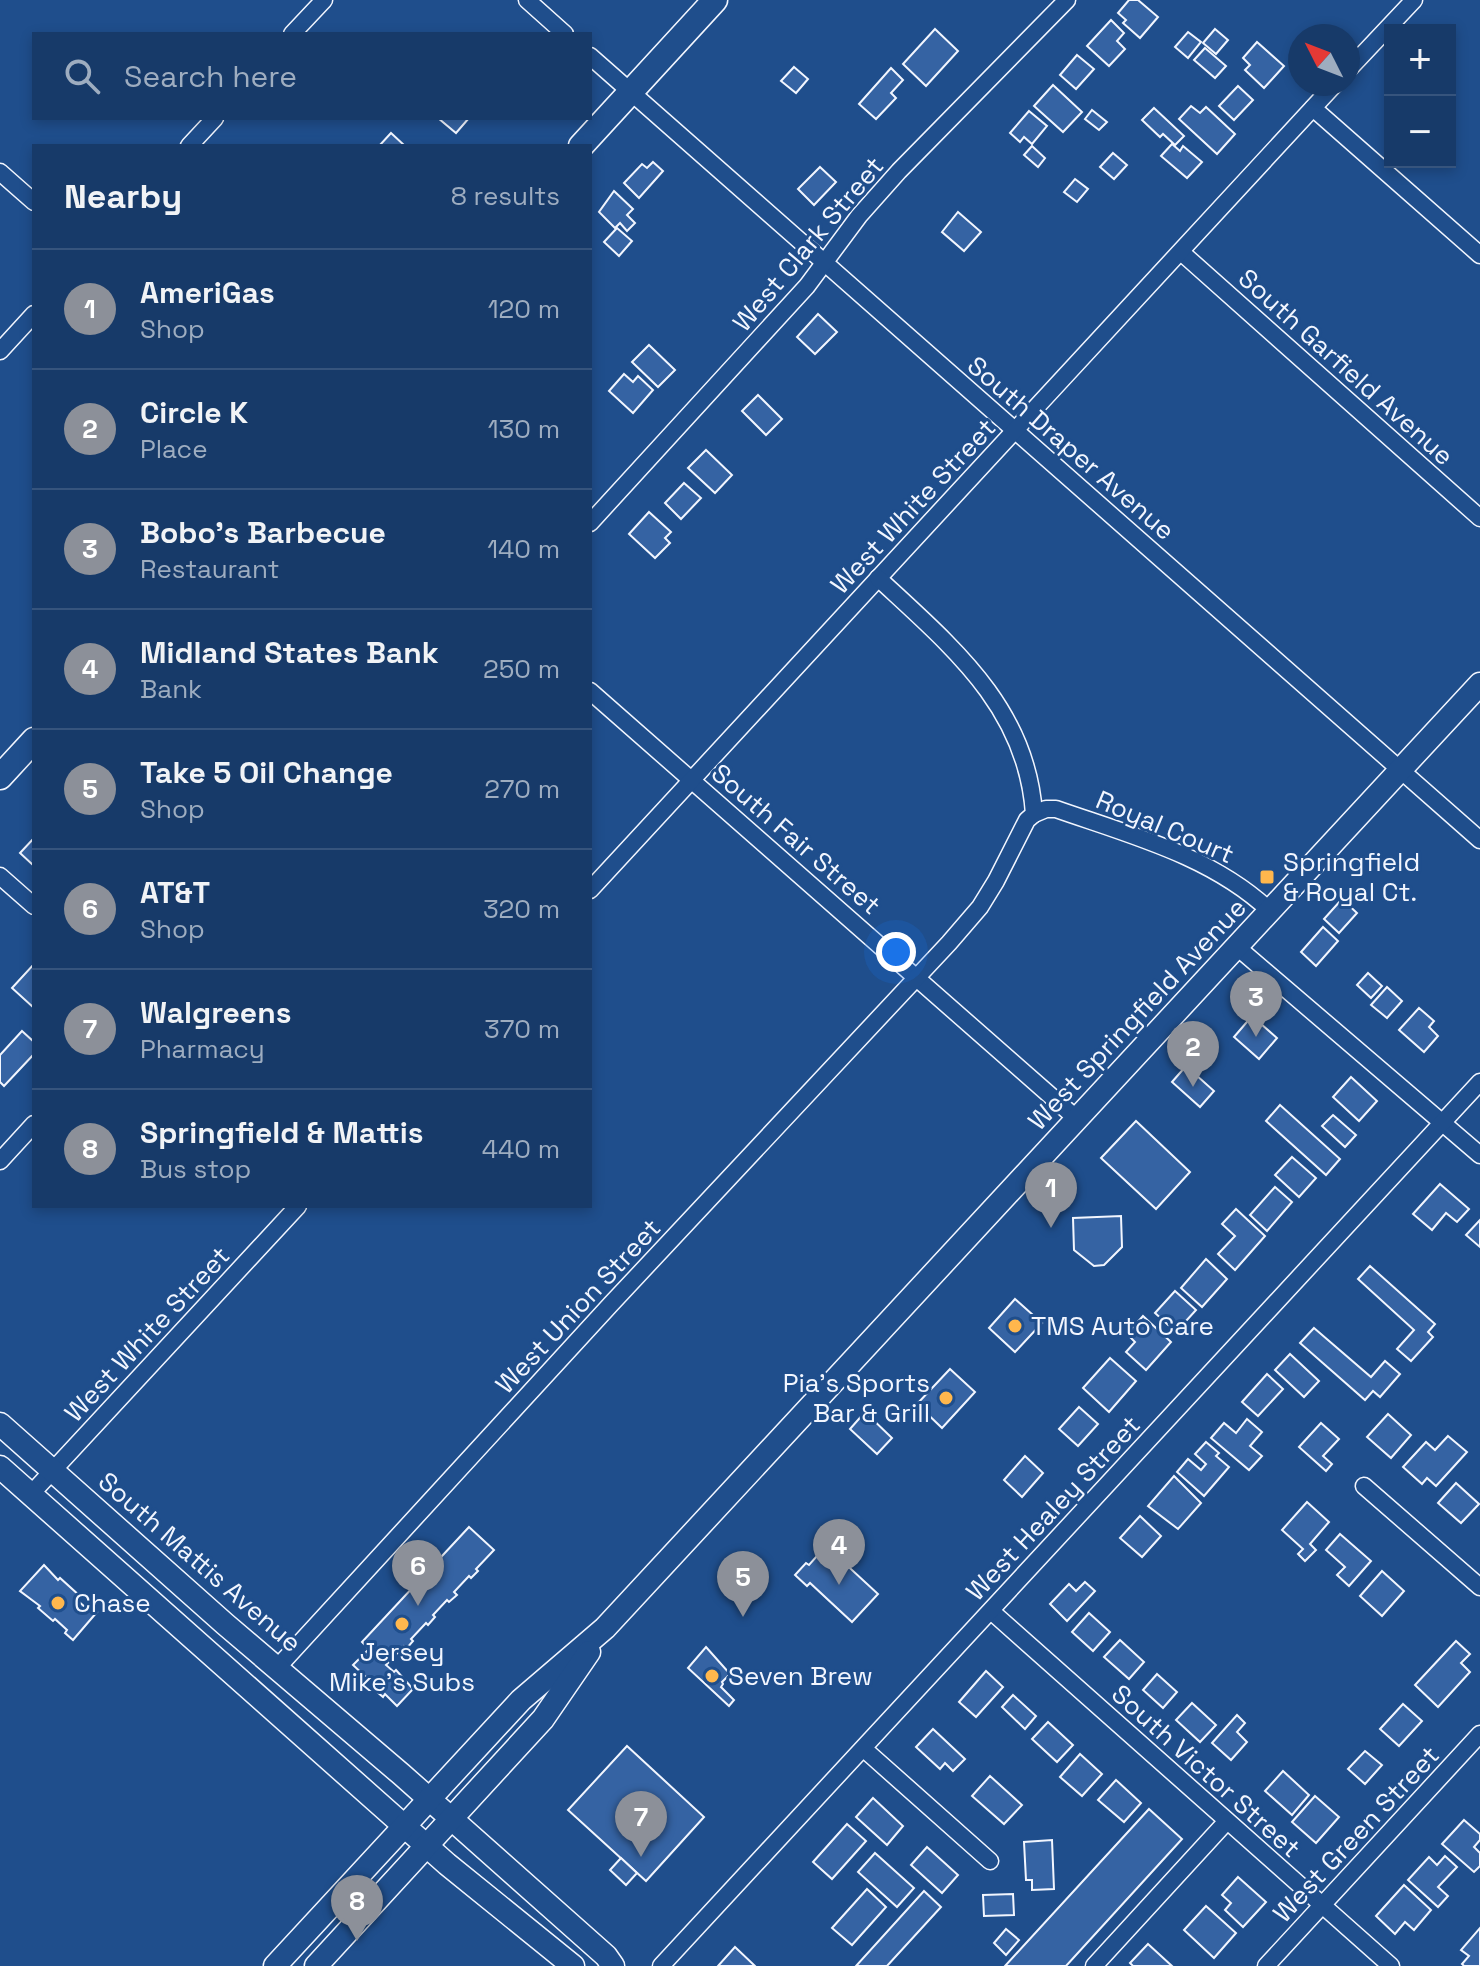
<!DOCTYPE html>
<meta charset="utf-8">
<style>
:root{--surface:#173a69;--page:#244571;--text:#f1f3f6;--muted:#9eadc0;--line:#36547d;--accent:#8c9099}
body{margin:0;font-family:"Space Grotesk",sans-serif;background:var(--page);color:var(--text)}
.controls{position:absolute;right:24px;top:24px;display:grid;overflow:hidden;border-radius:0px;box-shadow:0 4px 12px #0003}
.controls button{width:72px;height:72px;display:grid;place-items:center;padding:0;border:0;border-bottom:2px solid var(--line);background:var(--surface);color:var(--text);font:40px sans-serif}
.compass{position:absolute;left:1288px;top:24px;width:72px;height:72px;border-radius:50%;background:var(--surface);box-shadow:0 4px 12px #0003;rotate:312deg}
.you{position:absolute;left:896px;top:952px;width:28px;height:28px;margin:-20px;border:6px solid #fff;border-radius:50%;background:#1a73e8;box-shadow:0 0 0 12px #1a73e833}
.badge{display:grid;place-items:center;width:52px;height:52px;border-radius:50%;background:var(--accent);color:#fff;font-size:26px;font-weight:700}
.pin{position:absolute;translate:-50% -66px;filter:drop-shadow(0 2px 4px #0008)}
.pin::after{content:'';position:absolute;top:42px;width:28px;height:24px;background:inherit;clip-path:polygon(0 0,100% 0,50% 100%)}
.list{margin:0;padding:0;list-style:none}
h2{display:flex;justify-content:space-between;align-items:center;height:104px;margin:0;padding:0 32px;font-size:34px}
h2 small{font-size:26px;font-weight:400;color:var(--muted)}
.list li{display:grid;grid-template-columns:52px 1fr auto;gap:24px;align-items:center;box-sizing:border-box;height:120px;padding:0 32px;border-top:2px solid var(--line)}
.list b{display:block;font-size:30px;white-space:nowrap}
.list p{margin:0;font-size:26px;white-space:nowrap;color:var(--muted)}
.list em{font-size:26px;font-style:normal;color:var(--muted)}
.icon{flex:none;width:44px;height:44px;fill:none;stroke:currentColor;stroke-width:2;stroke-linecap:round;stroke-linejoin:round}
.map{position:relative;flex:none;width:1480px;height:1966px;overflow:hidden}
.search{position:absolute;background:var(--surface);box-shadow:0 4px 12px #0003;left:32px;top:32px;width:560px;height:88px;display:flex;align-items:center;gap:20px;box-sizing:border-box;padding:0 28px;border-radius:0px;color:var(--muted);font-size:30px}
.panel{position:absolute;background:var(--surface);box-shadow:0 4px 12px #0003;left:32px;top:144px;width:560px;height:1064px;border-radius:0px}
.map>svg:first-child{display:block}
.building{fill:#3563a3;stroke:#f2f6ff;stroke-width:2}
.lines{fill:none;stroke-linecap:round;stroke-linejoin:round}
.street-casing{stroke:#f2f6ff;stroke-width:19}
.secondary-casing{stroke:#f2f6ff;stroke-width:25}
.primary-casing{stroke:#f2f6ff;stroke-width:27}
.street{stroke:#1f4e8c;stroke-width:16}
.secondary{stroke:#1f4e8c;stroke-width:22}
.primary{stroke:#1f4e8c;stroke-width:24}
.poi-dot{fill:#ffb74d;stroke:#1f4e8c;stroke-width:3}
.labels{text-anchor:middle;stroke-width:6;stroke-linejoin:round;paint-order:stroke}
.street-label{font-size:26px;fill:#f2f6ff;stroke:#1f4e8c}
.poi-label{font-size:26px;fill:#f2f6ff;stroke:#1f4e8c;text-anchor:start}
</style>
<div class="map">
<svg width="1480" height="1966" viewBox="0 0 1480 1966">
<rect width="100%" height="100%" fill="#1f4e8c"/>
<g class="building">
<path d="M1129 0H1138L1158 17 1140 38 1123 23 1126 20 1118 13Z"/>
<path d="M1111 20 1124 33 1117 41 1125 49 1109 66 1087 46Z"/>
<path d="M935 29 958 51 926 86 903 64Z"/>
<path d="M1215 29 1228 40 1216 54 1203 43Z"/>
<path d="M1188 32 1201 42 1188 58 1175 47Z"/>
<path d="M1257 42 1284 66 1264 88 1245 70 1250 65 1243 58Z"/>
<path d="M1205 48 1226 66 1215 78 1194 60Z"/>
<path d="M1077 55 1094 69 1076 89 1060 75Z"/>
<path d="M794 67 808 79 796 93 781 81Z"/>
<path d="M891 68 903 80 891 93 896 98 876 119 859 104Z"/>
<path d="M1053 85 1082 112 1063 132 1034 106Z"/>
<path d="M1238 86 1253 100 1234 120 1219 106Z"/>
<path d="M1191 106 1200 113 1206 107 1235 134 1217 154 1179 119Z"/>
<path d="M1154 108 1184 136 1175 145 1163 134 1160 137 1142 120Z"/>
<path d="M1092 110 1107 122 1099 130 1085 119Z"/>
<path d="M1029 111 1047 126 1032 144 1024 137 1020 142 1010 133Z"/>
<path d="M438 118H469L456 133Z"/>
<path d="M391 133 405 146H379Z"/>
<path d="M1172 144 1180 151 1183 146 1202 162 1187 178 1161 156Z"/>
<path d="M1032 146 1045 158 1038 167 1024 155Z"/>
<path d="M1113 153 1127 165 1114 179 1100 167Z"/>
<path d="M653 162 663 171 639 198 624 183 642 164 647 168Z"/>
<path d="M820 167 836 182 814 205 798 189Z"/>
<path d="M1075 179 1088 189 1077 202 1064 192Z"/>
<path d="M614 191 633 209 627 215 635 223 627 231 620 223 615 228 599 212Z"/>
<path d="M958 212 981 232 964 251 942 232Z"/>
<path d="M617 228 632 241 619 256 604 242Z"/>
<path d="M818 314 837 332 815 354 797 337Z"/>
<path d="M649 345 675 370 658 387 632 362Z"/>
<path d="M624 374 633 382 638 376 653 390 633 413 609 391Z"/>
<path d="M758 395 782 419 766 435 742 411Z"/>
<path d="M706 450 732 475 715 493 688 468Z"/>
<path d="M684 483 701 498 681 519 665 503Z"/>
<path d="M649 512 671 532 665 538 670 543 655 558 629 534Z"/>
<path d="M34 838V866L20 853Z"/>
<path d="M1342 899 1357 913 1339 933 1324 919Z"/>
<path d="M1323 927 1338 941 1316 966 1301 952Z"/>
<path d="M34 964V1008L12 988Z"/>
<path d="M1368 973 1382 986 1371 998 1357 985Z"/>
<path d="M1387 987 1402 1001 1387 1018 1371 1005Z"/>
<path d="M1419 1008 1434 1021 1429 1027 1438 1036 1424 1052 1399 1030Z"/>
<path d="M1252 1016 1277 1038 1259 1059 1234 1037Z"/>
<path d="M22 1031 34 1042V1054L4 1086 0 1082V1055Z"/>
<path d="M1186 1066 1214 1091 1200 1107 1172 1082Z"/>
<path d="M1351 1077 1377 1101 1359 1121 1333 1097Z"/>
<path d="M1280 1105 1340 1159 1326 1175 1266 1121Z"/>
<path d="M1333 1115 1356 1135 1345 1147 1322 1126Z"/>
<path d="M1136 1121 1190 1172 1156 1209 1101 1158Z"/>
<path d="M1292 1157 1316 1178 1299 1197 1275 1175Z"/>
<path d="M1440 1184 1469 1209 1457 1222 1446 1213 1432 1230 1413 1214Z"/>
<path d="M1275 1187 1292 1202 1267 1231 1250 1215Z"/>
<path d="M1236 1209 1265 1236 1235 1270 1218 1254 1235 1236 1222 1224Z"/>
<path d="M1121 1216 1122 1247 1104 1265 1094 1266 1074 1250 1073 1218Z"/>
<path d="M1480 1220V1247L1466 1235Z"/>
<path d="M1206 1259 1227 1279 1202 1307 1181 1288Z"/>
<path d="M1370 1266 1435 1324 1428 1332 1433 1337 1411 1361 1397 1349 1414 1330 1358 1279Z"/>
<path d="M1175 1291 1196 1310 1176 1332 1155 1313Z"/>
<path d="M1015 1299 1042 1323 1015 1352 989 1328Z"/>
<path d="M1143 1316 1171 1342 1146 1370 1126 1352 1135 1342 1127 1334Z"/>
<path d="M1314 1328 1371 1377 1385 1361 1400 1374 1380 1397 1373 1391 1365 1400 1300 1343Z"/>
<path d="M1290 1354 1319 1381 1304 1397 1275 1370Z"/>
<path d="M1110 1358 1136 1381 1109 1412 1083 1388Z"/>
<path d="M950 1369 975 1392 942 1428 917 1404Z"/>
<path d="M1267 1374 1283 1389 1258 1416 1242 1402Z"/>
<path d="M1079 1407 1098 1424 1078 1446 1059 1429Z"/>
<path d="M865 1412 892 1438 877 1454 850 1429Z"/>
<path d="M1388 1414 1411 1435 1391 1458 1367 1437Z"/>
<path d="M1247 1419 1262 1432 1250 1446 1262 1456 1249 1470 1211 1438 1224 1423 1236 1433Z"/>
<path d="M1321 1423 1339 1439 1323 1456 1332 1464 1326 1471 1299 1447Z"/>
<path d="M1448 1436 1467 1452 1436 1486 1427 1478 1422 1484 1403 1467 1426 1442 1435 1450Z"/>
<path d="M1206 1442 1219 1453 1216 1456 1229 1467 1204 1496 1177 1472 1188 1459 1201 1470 1206 1464 1195 1454Z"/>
<path d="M1025 1456 1043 1473 1022 1497 1004 1480Z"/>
<path d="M1174 1476 1201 1503 1178 1529 1148 1506Z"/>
<path d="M1456 1483 1479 1504 1461 1523 1438 1503Z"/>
<path d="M1307 1502 1329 1522 1310 1544 1316 1550 1305 1561 1298 1554 1303 1549 1282 1530Z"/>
<path d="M1140 1516 1161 1536 1142 1557 1120 1538Z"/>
<path d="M469 1527 494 1550 476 1569 478 1571 471 1578 469 1576 454 1592 457 1595 449 1602 447 1600 433 1615 435 1617 428 1625 426 1623 411 1639 413 1641 407 1648 404 1646 386 1665 394 1672 396 1670 413 1689 397 1706 385 1694 383 1697 376 1691 379 1689 353 1665 369 1649 362 1642Z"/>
<path d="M1340 1534 1371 1561 1349 1586 1337 1575 1345 1567 1326 1550Z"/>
<path d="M826 1546 878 1594 852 1622 810 1583 807 1586 795 1575 806 1563 809 1565Z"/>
<path d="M44 1565 58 1580 60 1578 81 1597 77 1600 86 1608 89 1605 97 1612 73 1640 65 1633 67 1630 55 1619 53 1621 38 1608 40 1606 20 1591Z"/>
<path d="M1382 1571 1404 1591 1382 1616 1360 1596Z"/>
<path d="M1085 1582 1095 1591 1067 1621 1050 1604 1069 1584 1076 1591Z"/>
<path d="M1089 1613 1110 1632 1093 1651 1072 1632Z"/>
<path d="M1120 1640 1144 1662 1129 1679 1104 1657Z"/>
<path d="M1456 1641 1470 1654 1461 1663 1470 1672 1438 1707 1415 1685Z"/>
<path d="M706 1647 730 1674 722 1682 723 1684 721 1687 734 1700 729 1706 688 1668Z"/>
<path d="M986 1671 1003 1687 976 1717 959 1702Z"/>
<path d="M1157 1674 1177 1692 1163 1708 1143 1690Z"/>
<path d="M1013 1695 1036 1716 1025 1729 1002 1707Z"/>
<path d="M1192 1703 1216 1725 1200 1742 1176 1720Z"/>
<path d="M1403 1704 1422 1721 1399 1746 1380 1729Z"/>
<path d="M1237 1715 1245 1723 1237 1732 1247 1742 1231 1760 1212 1743Z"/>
<path d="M1048 1722 1073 1745 1057 1762 1032 1739Z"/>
<path d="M933 1729 965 1759 953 1771 945 1763 940 1769 916 1747Z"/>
<path d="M627 1746 704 1817 646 1881 568 1810Z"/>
<path d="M1365 1751 1382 1765 1365 1784 1348 1769Z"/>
<path d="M1080 1754 1102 1774 1082 1796 1060 1777Z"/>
<path d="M1283 1771 1309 1795 1292 1815 1265 1791Z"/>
<path d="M990 1776 1022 1805 1004 1824 972 1796Z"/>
<path d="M1116 1780 1141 1803 1124 1822 1098 1800Z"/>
<path d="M1315 1796 1339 1817 1316 1843 1292 1822Z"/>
<path d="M873 1798 903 1826 887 1845 856 1817Z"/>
<path d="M1149 1809 1182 1839 1066 1966H1005Z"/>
<path d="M1464 1820 1480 1834V1840L1474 1847 1480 1853V1866L1474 1872 1442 1844Z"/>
<path d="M847 1824 866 1841 832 1879 813 1862Z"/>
<path d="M1052 1840 1054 1889 1032 1890V1880H1026L1024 1842Z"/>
<path d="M927 1847 958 1875 942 1893 911 1865Z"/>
<path d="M875 1853 914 1888 897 1907 858 1872Z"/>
<path d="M1445 1856 1457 1867 1438 1887 1448 1896 1438 1907 1408 1880 1429 1857 1437 1865Z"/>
<path d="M621 1858 637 1873 626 1885 610 1870Z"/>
<path d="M1238 1877 1266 1902 1243 1927 1225 1910 1231 1903 1222 1895Z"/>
<path d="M1404 1885 1431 1910 1414 1930 1405 1922 1395 1934 1376 1916Z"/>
<path d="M867 1889 886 1907 852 1945 832 1928Z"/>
<path d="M924 1891 941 1907 887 1966H856Z"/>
<path d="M1013 1894 1014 1915 984 1916 983 1895Z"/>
<path d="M1206 1906 1236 1933 1214 1958 1184 1930Z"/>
<path d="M1480 1928V1966H1464L1462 1964 1469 1956 1461 1950Z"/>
<path d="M1006 1929 1019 1940 1006 1955 994 1943Z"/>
<path d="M1148 1944 1172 1966H1133L1130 1963Z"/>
<path d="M735 1947 755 1966H718Z"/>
</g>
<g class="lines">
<defs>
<g id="street">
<path d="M527 0 565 34"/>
<path d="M292 34 324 0"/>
<path d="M590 56 1480 840"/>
<path d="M1348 70 1414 0"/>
<path d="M1313 108 1480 255"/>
<path d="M189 146 215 118"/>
<path d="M0 172 34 202"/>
<path d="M1181 252 1480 518"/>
<path d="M0 351 34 314"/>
<path d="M590 523 807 286 859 216 899 171 1067 0"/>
<path d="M590 691 1077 1119"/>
<path d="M1034 814 1046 809H1056C1130 835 1212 856 1270 911"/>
<path d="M0 876 34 906"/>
<path d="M590 890 1335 84"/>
<path d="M1237 947 1480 1155"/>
<path d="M0 1161 34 1124"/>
<path d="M1364 1486 1480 1587"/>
<path d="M31 1494 298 1206"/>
<path d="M991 1611 1391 1966"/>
<path d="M277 1668 611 1304 949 943 980 907 996 881 1027 820 1034 814C1027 707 951 646 878 578"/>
<path d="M864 1749 990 1861"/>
<path d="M661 1966 1480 1082"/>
<path d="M1094 1966 1227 1821"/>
<path d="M1266 1966 1480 1734"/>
</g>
<g id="secondary">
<path d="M0 1424 225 1624 401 1774 606 1956 613 1966"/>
<path d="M0 1467 447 1864 573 1966"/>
<path d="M275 1966 521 1700 605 1628 1480 684"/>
<path d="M316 1966 543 1719 589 1652"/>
</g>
<g id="primary">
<path d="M581 146 715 0"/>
<path d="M0 777 34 740"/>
</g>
</defs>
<use href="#street" class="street-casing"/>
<use href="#secondary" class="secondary-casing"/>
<use href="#primary" class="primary-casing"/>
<use href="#street" class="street"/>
<use href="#secondary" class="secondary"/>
<use href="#primary" class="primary"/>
</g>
<g class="poi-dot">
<rect x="1259" y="869" width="16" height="16" rx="4"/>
<circle cx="1015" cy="1326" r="8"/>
<circle cx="946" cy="1398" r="8"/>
<circle cx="58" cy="1603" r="8"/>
<circle cx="402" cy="1624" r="8"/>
<circle cx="712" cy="1676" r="8"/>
</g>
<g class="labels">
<g class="street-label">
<text transform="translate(808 244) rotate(-50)" y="9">West Clark Street</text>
<text transform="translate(1346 367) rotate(42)" y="9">South Garfield Avenue</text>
<text transform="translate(1071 448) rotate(41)" y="9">South Draper Avenue</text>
<text transform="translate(913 506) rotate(-47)" y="9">West White Street</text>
<text transform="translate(1165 827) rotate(23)" y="9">Royal Court</text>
<text transform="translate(796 839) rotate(41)" y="9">South Fair Street</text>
<text transform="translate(1137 1014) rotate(-47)" y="9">West Springfield Avenue</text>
<text transform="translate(578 1306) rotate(-47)" y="9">West Union Street</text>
<text transform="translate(147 1334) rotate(-47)" y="9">West White Street</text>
<text transform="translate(1053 1508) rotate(-47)" y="9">West Healey Street</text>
<text transform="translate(200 1562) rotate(41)" y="9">South Mattis Avenue</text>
<text transform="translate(1206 1771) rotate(42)" y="9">South Victor Street</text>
<text transform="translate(1356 1834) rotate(-47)" y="9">West Green Street</text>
</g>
<g class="poi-label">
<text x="1283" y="871">Springfield<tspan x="1283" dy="30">&amp; Royal Ct.</tspan></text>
<text x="1031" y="1335">TMS Auto Care</text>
<text x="930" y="1392" text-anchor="end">Pia's Sports<tspan x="930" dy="30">Bar &amp; Grill</tspan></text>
<text x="74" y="1612">Chase</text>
<text x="402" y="1661" text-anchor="middle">Jersey<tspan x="402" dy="30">Mike's Subs</tspan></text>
<text x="728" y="1685">Seven Brew</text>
</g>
</g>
</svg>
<div class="controls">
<button>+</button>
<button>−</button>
</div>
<svg class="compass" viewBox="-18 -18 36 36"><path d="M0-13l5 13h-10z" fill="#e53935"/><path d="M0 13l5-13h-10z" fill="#9eadc0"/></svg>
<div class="you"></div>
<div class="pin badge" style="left:1051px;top:1228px">1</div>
<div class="pin badge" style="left:1193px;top:1087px">2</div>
<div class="pin badge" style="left:1256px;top:1037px">3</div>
<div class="pin badge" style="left:839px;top:1585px">4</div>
<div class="pin badge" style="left:743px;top:1617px">5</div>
<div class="pin badge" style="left:418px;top:1606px">6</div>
<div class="pin badge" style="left:641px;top:1857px">7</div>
<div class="pin badge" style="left:357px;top:1941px">8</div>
<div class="search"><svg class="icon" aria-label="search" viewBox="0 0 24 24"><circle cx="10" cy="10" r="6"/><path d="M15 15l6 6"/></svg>Search here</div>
<section class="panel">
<h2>Nearby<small>8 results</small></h2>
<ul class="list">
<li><span class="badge">1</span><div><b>AmeriGas</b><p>Shop</p></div><em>120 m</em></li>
<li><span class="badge">2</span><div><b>Circle K</b><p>Place</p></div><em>130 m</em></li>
<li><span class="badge">3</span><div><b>Bobo's Barbecue</b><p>Restaurant</p></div><em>140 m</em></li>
<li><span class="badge">4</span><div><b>Midland States Bank</b><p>Bank</p></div><em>250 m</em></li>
<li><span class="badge">5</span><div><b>Take 5 Oil Change</b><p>Shop</p></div><em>270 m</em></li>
<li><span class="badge">6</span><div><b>AT&amp;T</b><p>Shop</p></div><em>320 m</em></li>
<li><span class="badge">7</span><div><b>Walgreens</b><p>Pharmacy</p></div><em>370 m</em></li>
<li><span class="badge">8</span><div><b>Springfield &amp; Mattis</b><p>Bus stop</p></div><em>440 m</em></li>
</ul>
</section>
</div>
